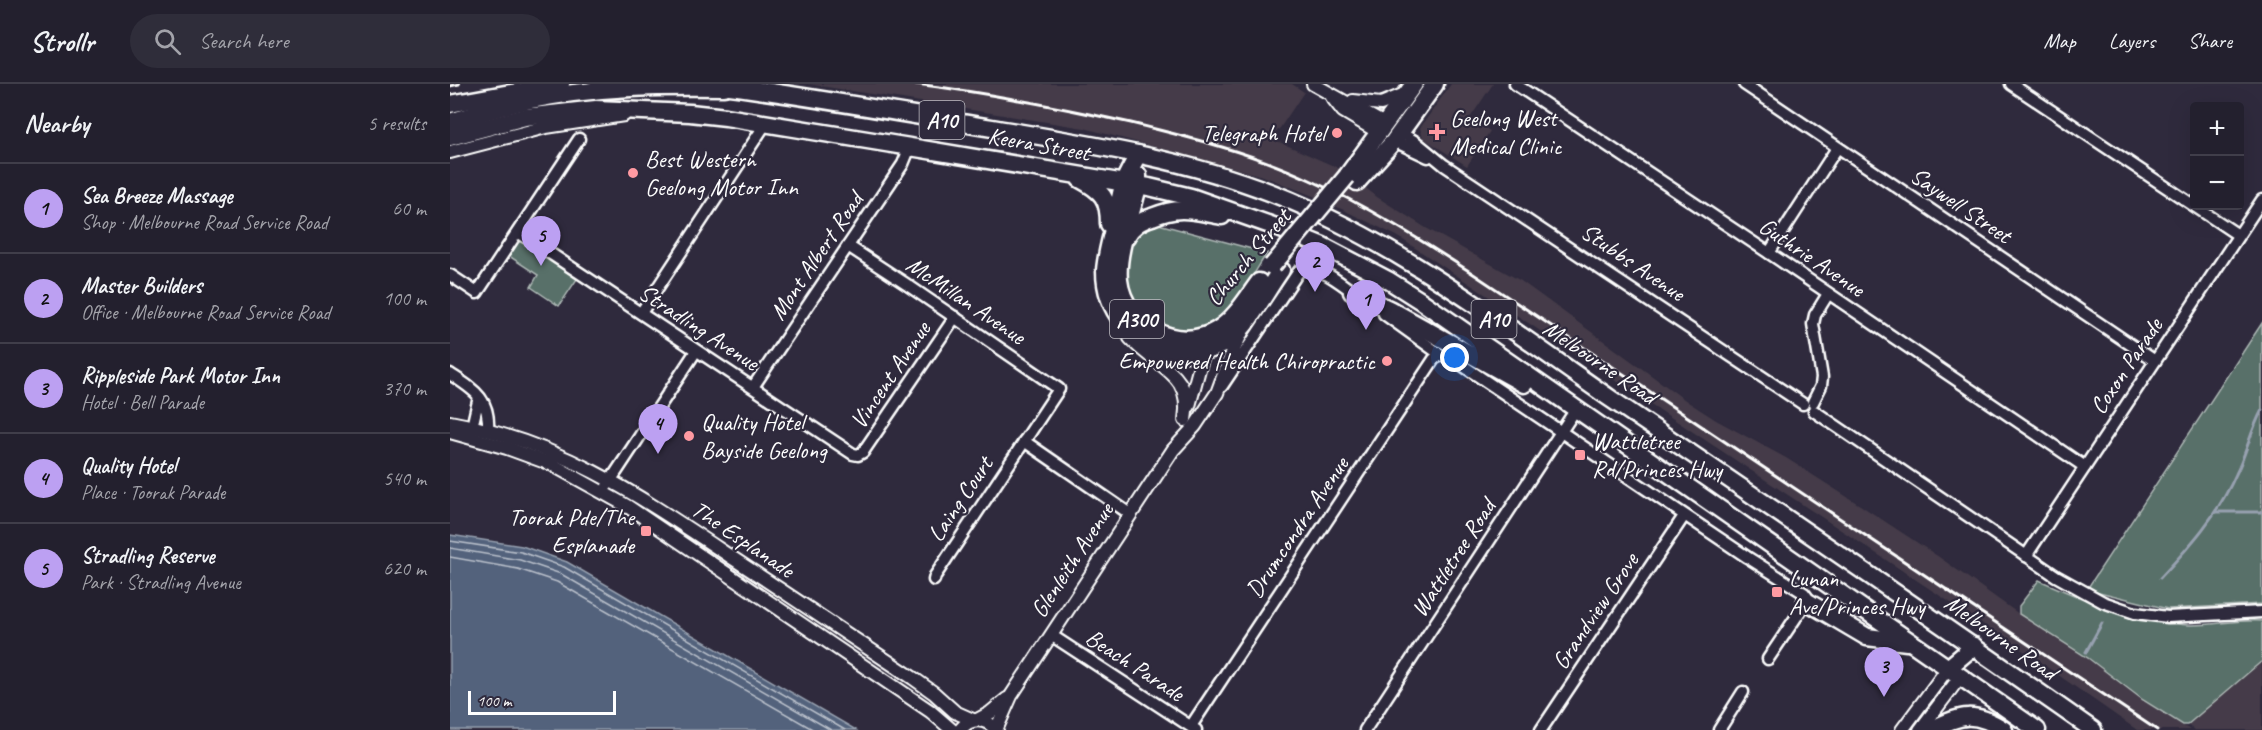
<!DOCTYPE html>
<meta charset="utf-8">
<style>
:root{--surface:#23202e;--page:#2f2d3a;--text:#f1f3f6;--muted:#a3a3aa;--line:#403e4a;--accent:#bca0f2}
body{margin:0;font-family:Caveat,sans-serif;background:var(--page);color:var(--text)}
.controls{position:absolute;right:18px;top:18px;display:grid;overflow:hidden;border-radius:6px;box-shadow:0 6px 24px #0002}
.controls button{width:54px;height:54px;display:grid;place-items:center;padding:0;border:0;border-bottom:2px solid var(--line);background:var(--surface);color:var(--text);font:30px sans-serif}
.scale{position:absolute;left:18px;bottom:15px;width:148px;box-sizing:border-box;padding-left:6px;border:3px solid #fff;border-top:0;font-size:16px;line-height:21px;white-space:nowrap;color:#fff;-webkit-text-stroke:4px #2f2a3d;paint-order:stroke}
.you{position:absolute;left:1005px;top:274px;width:21px;height:21px;margin:-15px;border:4px solid #fff;border-radius:50%;background:#1a73e8;box-shadow:0 0 0 9px #1a73e833}
.badge{display:grid;place-items:center;width:39px;height:39px;border-radius:50%;background:var(--accent);color:#111;font-size:20px;font-weight:700}
.pin{position:absolute;translate:-50% -50px;filter:drop-shadow(0 2px 3px #0008)}
.pin::after{content:'';position:absolute;top:32px;width:21px;height:18px;background:inherit;clip-path:polygon(0 0,100% 0,50% 100%)}
.list{margin:0;padding:0;list-style:none}
h2{display:flex;justify-content:space-between;align-items:center;height:78px;margin:0;padding:0 24px;font-size:26px}
h2 small{font-size:20px;font-weight:400;color:var(--muted)}
.list li{display:grid;grid-template-columns:39px 1fr auto;gap:18px;align-items:center;box-sizing:border-box;height:90px;padding:0 24px;border-top:2px solid var(--line)}
.list b{display:block;font-size:22px;white-space:nowrap}
.list p{margin:0;font-size:20px;white-space:nowrap;color:var(--muted)}
.list em{font-size:20px;font-style:normal;color:var(--muted)}
.icon{flex:none;width:33px;height:33px;fill:none;stroke:currentColor;stroke-width:2;stroke-linecap:round;stroke-linejoin:round}
.map{position:relative;flex:none;width:1812px;height:646px;overflow:hidden}
header{display:flex;align-items:center;gap:36px;box-sizing:border-box;height:84px;padding:0 30px;background:var(--surface);border-bottom:2px solid var(--line)}
header strong{font-size:28px}
nav{display:flex;gap:33px;margin-inline-start:auto;font-size:21px}
.search{width:420px;height:54px;background:var(--page);display:flex;align-items:center;gap:15px;box-sizing:border-box;padding:0 21px;border-radius:33px;color:var(--muted);font-size:22px}
main{display:flex}
aside{flex:1;background:var(--surface)}
.map>svg:first-child{display:block}
.built{fill:#443b48}
.green{fill:#596f69;stroke:#acb7b4;stroke-width:1.5}
.water{fill:#52627c;stroke:#97a1b0;stroke-width:1.5}
.lines{fill:none;stroke-linecap:round;stroke-linejoin:round}
.shore{stroke:#bac0cb;stroke-width:1.5}
.stream{stroke:#97a1b0;stroke-width:3}
.minor-casing{stroke:#fff;stroke-width:15}
.tertiary-casing{stroke:#fff;stroke-width:16}
.trunk-casing{stroke:#fff;stroke-width:21}
.minor{stroke:#2f2a3d;stroke-width:10}
.tertiary{stroke:#2f2a3d;stroke-width:12}
.trunk{stroke:#2f2a3d;stroke-width:16}
.rail{stroke:#fff;stroke-width:3}
.trunk-bridge-casing{stroke:#fff;stroke-width:21;stroke-linecap:butt}
.trunk-bridge{stroke:#2f2a3d;stroke-width:16}
.poi-dot{fill:#ff9aa2;stroke:#2f2a3d;stroke-width:2}
.labels{text-anchor:middle;stroke-width:4.5;stroke-linejoin:round;paint-order:stroke}
.shield{fill:#2f2a3d;stroke:#c1bfc5;stroke-width:1.5}
.shield-label{font-size:22px;font-weight:bold;fill:#fff}
.poi-label{font-size:24px;fill:#fff;stroke:#2f2a3d;text-anchor:start}
.street-label{font-size:24px;fill:#fff;stroke:#2f2a3d}
</style>
<header>
<strong>Strollr</strong>
<div class="search"><svg class="icon" aria-label="search" viewBox="0 0 24 24"><circle cx="10" cy="10" r="6"/><path d="M15 15l6 6"/></svg>Search here</div>
<nav><a>Map</a><a>Layers</a><a>Share</a></nav>
</header>
<main>
<aside>
<h2>Nearby<small>5 results</small></h2>
<ul class="list">
<li><span class="badge">1</span><div><b>Sea Breeze Massage</b><p>Shop · Melbourne Road Service Road</p></div><em>60 m</em></li>
<li><span class="badge">2</span><div><b>Master Builders</b><p>Office · Melbourne Road Service Road</p></div><em>100 m</em></li>
<li><span class="badge">3</span><div><b>Rippleside Park Motor Inn</b><p>Hotel · Bell Parade</p></div><em>370 m</em></li>
<li><span class="badge">4</span><div><b>Quality Hotel</b><p>Place · Toorak Parade</p></div><em>540 m</em></li>
<li><span class="badge">5</span><div><b>Stradling Reserve</b><p>Park · Stradling Avenue</p></div><em>620 m</em></li>
</ul>
</aside>
<div class="map">
<svg width="1812" height="646" viewBox="0 0 1812 646">
<rect width="100%" height="100%" fill="#2f2a3d"/>
<filter id="ink" filterUnits="userSpaceOnUse"><feTurbulence type="fractalNoise" baseFrequency=".0167" numOctaves="2"/><feDisplacementMap in="SourceGraphic" scale="12" xChannelSelector="R" yChannelSelector="G"/><feConvolveMatrix kernelMatrix="1 2 1 2 8 2 1 2 1" color-interpolation-filters="sRGB"/></filter>
<g filter="url(#ink)">
<g class="built">
<path d="M358 0H842L854 8 830 44 822 52 809 49 895 87 927 113 976 144 1071 197 1238 318 1266 336 1336 374 1413 423 1489 473 1569 530 1638 574 1693 616 1740 646H1687L1581 572 947 152 873 116 813 92 634 44Z"/>
<path d="M1001 0H1043L1020 34 1040 47 1017 82 973 54 970 44Z"/>
<path d="M1812 577V646H1744L1737 641Z"/>
</g>
<g class="green">
<path d="M703 137 712 141 817 169C805 187 785 225 768 236 727 261 680 237 676 190 674 177 680 162 684 150Z"/>
<path d="M69 156 127 195 109 222 81 203 88 191 59 172Z"/>
<path d="M1812 239V520L1718 525 1637 505Z"/>
<path d="M1589 496C1637 517 1685 539 1738 541 1763 542 1787 535 1812 537V577L1737 641H1733L1693 616 1638 574 1569 530V522Z"/>
</g>
<path class="water" d="M0 451 72 462 117 478 406 646H0Z"/>
<g class="lines">
<g class="shore">
<path d="M0 457 71 468 114 483 395 646"/>
<path d="M0 464 70 476 111 490 381 646"/>
<path d="M0 473 68 485 107 498 364 646"/>
</g>
<g class="stream">
<path d="M1766 428H1812"/>
<path d="M1710 494C1740 462 1768 431 1786 390 1796 370 1801 346 1812 326"/>
<path d="M1636 568 1652 539"/>
</g>
<defs>
<g id="minor">
<path d="M1065 0 1319 169 1635 383"/>
<path d="M1294 0 1705 277"/>
<path d="M1561 0 1788 151"/>
<path d="M951 49 966 58 994 81 1353 320"/>
<path d="M944 57 978 73"/>
<path d="M68 148 403 370 408 371 413 368 505 233"/>
<path d="M398 162 456 200 609 305 485 492 484 496"/>
<path d="M1319 169 1387 64"/>
<path d="M0 191 27 209 129 55"/>
<path d="M191 229 316 39"/>
<path d="M934 230 991 271 1003 275 1297 473 1354 509 1357 513 1355 520 1318 575"/>
<path d="M0 290C24 306 40 314 38 346"/>
<path d="M772 302 849 187C868 178 891 200 906 210"/>
<path d="M303 303 453 80 460 63"/>
<path d="M1363 318 1371 302 1372 293 1363 240 1365 231 1378 210"/>
<path d="M1364 327 1606 492 1653 518 1685 529 1718 533 1812 528"/>
<path d="M22 343 29 313"/>
<path d="M574 357 680 430"/>
<path d="M157 402 246 267"/>
<path d="M1576 472 1812 116"/>
<path d="M601 551 746 646"/>
<path d="M741 642 984 275 991 271"/>
<path d="M915 646 1126 325"/>
<path d="M1091 646 1234 432"/>
<path d="M1269 646 1293 608"/>
</g>
<g id="tertiary">
<path d="M863 0 936 41"/>
<path d="M882 13 893 27 930 49"/>
<path d="M903 17 931 20 955 10"/>
<path d="M0 68 96 43 174 31"/>
<path d="M680 254C708 285 743 288 735 336"/>
<path d="M739 322 754 267"/>
<path d="M0 338C113 359 188 411 281 473 342 513 403 554 463 594L484 609 505 628 523 636"/>
<path d="M0 348 57 364 101 380 177 422 480 627 502 646"/>
<path d="M527 636 540 629 557 615"/>
<path d="M510 646C520 633 536 633 546 646"/>
<path d="M546 646 561 612 723 366 745 342 767 309 780 274 792 248"/>
<path d="M1452 646 1498 584"/>
<path d="M1470 646 1510 593"/>
</g>
<g id="trunk">
<path d="M265 0C358 12 450 29 542 44 637 60 732 74 822 109 946 157 1053 240 1161 315 1322 424 1483 534 1643 646"/>
<path d="M0 20 111 0"/>
<path d="M0 38C27 30 53 22 81 16 145 3 209 2 274 3"/>
<path d="M0 53 75 33 146 25 240 29 276 33 460 63 699 103 741 113 826 143 873 162 938 196 971 217 1587 646"/>
<path d="M688 70C684 79 678 88 674 98 670 111 668 125 665 138 661 154 656 171 655 187 655 226 682 258 718 267 741 272 765 268 783 253 800 239 817 205 831 186"/>
<path d="M688 91V102C682 130 666 168 669 196 674 241 728 270 767 246 785 235 797 214 809 198"/>
<path d="M897 92 964 0"/>
<path d="M630 95C652 107 659 114 659 140"/>
<path d="M907 98 944 57 985 0"/>
<path d="M676 153C682 142 690 137 702 133 731 121 743 127 772 132"/>
<path d="M902 208 939 225 1074 300"/>
<path d="M1356 517 1417 553 1457 558"/>
<path d="M1498 584 1524 562"/>
<path d="M1481 646C1511 630 1525 627 1554 646"/>
</g>
</defs>
<use href="#minor" class="minor-casing"/>
<use href="#tertiary" class="tertiary-casing"/>
<use href="#trunk" class="trunk-casing"/>
<use href="#minor" class="minor"/>
<use href="#tertiary" class="tertiary"/>
<use href="#trunk" class="trunk"/>
<g class="rail">
<path d="M466 0C539 9 610 23 681 39 742 54 803 69 860 96 917 122 969 155 1022 189L1707 646"/>
<path d="M0 2 9 0"/>
</g>
<defs>
<path id="trunk-bridge" d="M822 182 897 92"/>
</defs>
<use href="#trunk-bridge" class="trunk-bridge-casing"/>
<use href="#trunk-bridge" class="trunk-bridge"/>
</g>
</g>
<g class="poi-dot">
<path d="M984 39h6v6h6v6h-6v6h-6v-6h-6v-6h6z"/>
<circle cx="887" cy="49" r="6"/>
<circle cx="183" cy="89" r="6"/>
<circle cx="937" cy="277" r="6"/>
<circle cx="239" cy="352" r="6"/>
<rect x="1124" y="365" width="12" height="12" rx="3"/>
<rect x="190" y="441" width="12" height="12" rx="3"/>
<rect x="1321" y="502" width="12" height="12" rx="3"/>
</g>
<g class="labels">
<g class="shield">
<rect x="469.5" y="17" width="45" height="38" rx="4.5"/>
<rect x="660" y="216" width="54" height="38" rx="4.5"/>
<rect x="1021.5" y="216" width="45" height="38" rx="4.5"/>
</g>
<g class="shield-label">
<text x="492" y="44">A10</text>
<text x="687" y="243">A300</text>
<text x="1044" y="243">A10</text>
</g>
<g class="poi-label">
<text x="1000" y="42">Geelong West<tspan x="1000" dy="28">Medical Clinic</tspan></text>
<text x="875" y="57" text-anchor="end">Telegraph Hotel</text>
<text x="195" y="83">Best Western<tspan x="195" dy="28">Geelong Motor Inn</tspan></text>
<text x="925" y="285" text-anchor="end">Empowered Health Chiropractic</text>
<text x="251" y="346">Quality Hotel<tspan x="251" dy="28">Bayside Geelong</tspan></text>
<text x="1142" y="365">Wattletree<tspan x="1142" dy="28">Rd/Princes Hwy</tspan></text>
<text x="184" y="441" text-anchor="end">Toorak Pde/The<tspan x="184" dy="28">Esplanade</tspan></text>
<text x="1339" y="502">Lunan<tspan x="1339" dy="28">Ave/Princes Hwy</tspan></text>
</g>
<g class="street-label">
<text transform="translate(589 60) rotate(10)" y="8">Keera Street</text>
<text transform="translate(1511 121) rotate(34)" y="8">Saywell Street</text>
<text transform="translate(366 172) rotate(-56)" y="8">Mont Albert Road</text>
<text transform="translate(798 173) rotate(-50)" y="8">Church Street</text>
<text transform="translate(1362 173) rotate(34)" y="8">Guthrie Avenue</text>
<text transform="translate(1183 178) rotate(34)" y="8">Stubbs Avenue</text>
<text transform="translate(516 216) rotate(34)" y="8">McMillan Avenue</text>
<text transform="translate(249 243) rotate(33)" y="8">Stradling Avenue</text>
<text transform="translate(1150 278) rotate(34)" y="8">Melbourne Road</text>
<text transform="translate(1676 282) rotate(-56)" y="8">Coxon Parade</text>
<text transform="translate(440 291) rotate(-56)" y="8">Vincent Avenue</text>
<text transform="translate(510 415) rotate(-56)" y="8">Laing Court</text>
<text transform="translate(847 443) rotate(-56)" y="8">Drumcondra Avenue</text>
<text transform="translate(293 455) rotate(34)" y="8">The Esplanade</text>
<text transform="translate(1003 474) rotate(-57)" y="8">Wattletree Road</text>
<text transform="translate(622 476) rotate(-57)" y="8">Glenleith Avenue</text>
<text transform="translate(1145 527) rotate(-56)" y="8">Grandview Grove</text>
<text transform="translate(1551 553) rotate(35)" y="8">Melbourne Road</text>
<text transform="translate(685 581) rotate(33)" y="8">Beach Parade</text>
</g>
</g>
</svg>
<div class="controls">
<button>+</button>
<button>−</button>
</div>
<div class="scale">100 m</div>
<div class="you"></div>
<div class="pin badge" style="left:916px;top:246px">1</div>
<div class="pin badge" style="left:865px;top:208px">2</div>
<div class="pin badge" style="left:1434px;top:613px">3</div>
<div class="pin badge" style="left:208px;top:370px">4</div>
<div class="pin badge" style="left:91px;top:182px">5</div>
</div>
</main>
